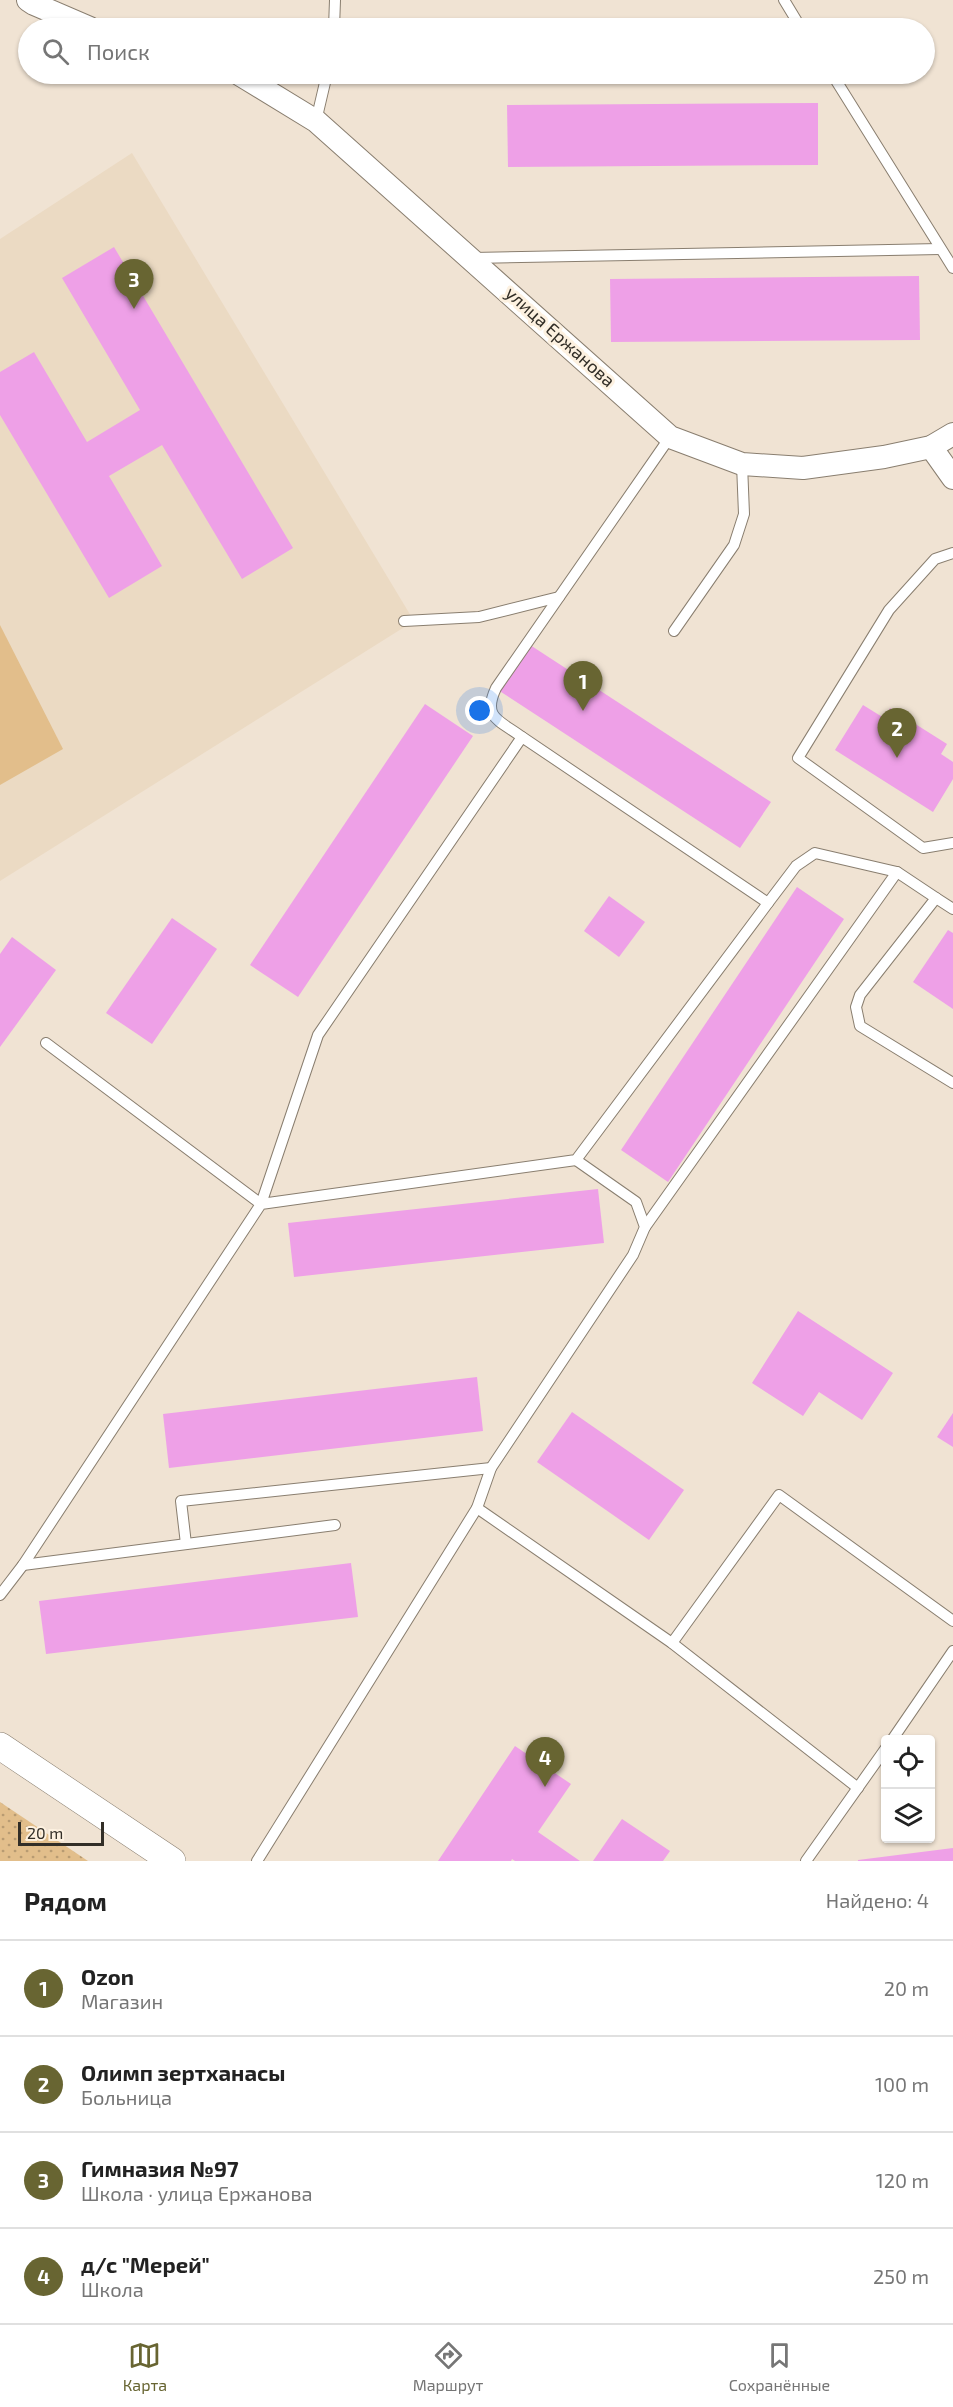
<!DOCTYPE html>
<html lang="ru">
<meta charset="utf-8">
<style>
:root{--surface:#fff;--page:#f6f6f6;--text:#222;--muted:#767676;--line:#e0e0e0;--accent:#686532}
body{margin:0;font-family:"Exo 2",sans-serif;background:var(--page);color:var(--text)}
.controls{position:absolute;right:18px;bottom:18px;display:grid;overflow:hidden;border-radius:6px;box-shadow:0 2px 4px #0004}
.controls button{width:54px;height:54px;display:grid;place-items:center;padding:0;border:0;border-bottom:2px solid var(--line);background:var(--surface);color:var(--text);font:30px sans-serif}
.scale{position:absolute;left:18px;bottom:15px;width:86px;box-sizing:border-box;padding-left:6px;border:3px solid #322e27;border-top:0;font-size:16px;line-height:21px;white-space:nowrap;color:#322e27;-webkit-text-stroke:4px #fdf1e0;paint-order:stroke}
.you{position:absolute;left:480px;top:711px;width:21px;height:21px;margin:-15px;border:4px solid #fff;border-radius:50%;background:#1a73e8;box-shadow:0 0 0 9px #1a73e833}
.badge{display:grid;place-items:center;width:39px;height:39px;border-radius:50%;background:var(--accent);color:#fff;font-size:20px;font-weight:700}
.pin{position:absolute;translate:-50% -50px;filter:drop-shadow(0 2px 3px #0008)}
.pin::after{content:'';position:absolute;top:32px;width:21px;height:18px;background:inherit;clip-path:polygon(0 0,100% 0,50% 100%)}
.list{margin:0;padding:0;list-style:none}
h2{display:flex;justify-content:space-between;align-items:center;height:78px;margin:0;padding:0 24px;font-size:26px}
h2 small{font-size:20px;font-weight:400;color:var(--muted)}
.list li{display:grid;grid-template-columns:39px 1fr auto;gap:18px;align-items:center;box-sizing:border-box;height:96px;padding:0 24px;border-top:2px solid var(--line)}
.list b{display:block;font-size:22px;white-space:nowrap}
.list p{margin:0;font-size:20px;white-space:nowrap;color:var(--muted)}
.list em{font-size:20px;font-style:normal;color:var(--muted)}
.icon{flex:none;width:33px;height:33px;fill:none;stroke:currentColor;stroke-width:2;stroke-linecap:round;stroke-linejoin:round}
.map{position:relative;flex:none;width:953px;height:1861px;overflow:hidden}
.search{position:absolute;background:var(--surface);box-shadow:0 2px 4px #0004;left:18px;right:18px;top:18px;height:66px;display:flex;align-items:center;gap:15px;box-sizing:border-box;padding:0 21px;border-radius:33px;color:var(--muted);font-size:22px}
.sheet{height:462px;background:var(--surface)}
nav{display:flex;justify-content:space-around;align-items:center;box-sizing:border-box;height:84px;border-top:2px solid var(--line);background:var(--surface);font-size:16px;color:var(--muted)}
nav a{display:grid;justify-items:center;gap:3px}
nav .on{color:var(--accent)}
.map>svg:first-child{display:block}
.built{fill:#ebdac3}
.grass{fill:url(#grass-dots)}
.pitch{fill:#e2be8b}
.building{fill:#eea0e7}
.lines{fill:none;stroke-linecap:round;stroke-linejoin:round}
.service-casing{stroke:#897e6f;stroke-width:12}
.minor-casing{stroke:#897e6f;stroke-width:24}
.tertiary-casing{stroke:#897e6f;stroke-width:28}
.service{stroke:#fff;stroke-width:10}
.minor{stroke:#fff;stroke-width:22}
.tertiary{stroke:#fff;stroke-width:27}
.labels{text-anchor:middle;stroke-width:6;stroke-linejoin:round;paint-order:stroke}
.street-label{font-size:18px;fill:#322e27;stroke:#fdf1e0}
</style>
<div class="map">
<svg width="953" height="1861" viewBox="0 0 953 1861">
<defs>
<pattern id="grass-dots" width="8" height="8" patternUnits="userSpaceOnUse" patternTransform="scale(1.5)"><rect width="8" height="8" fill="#e2be8b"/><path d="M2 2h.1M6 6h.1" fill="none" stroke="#b89b72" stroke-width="1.8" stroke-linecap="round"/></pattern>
</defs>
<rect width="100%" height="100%" fill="#f0e3d3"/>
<path class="built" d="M132 153 414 621 0 881V239Z"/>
<path class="grass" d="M0 1802 88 1861H0Z"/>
<path class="pitch" d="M0 625 63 749 0 785Z"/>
<g class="building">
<path d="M818 103V165L508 167 507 105Z"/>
<path d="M114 247 293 548 242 579 162 445 109 476 162 566 109 598 0 415V372L34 352 87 442 140 410 62 278Z"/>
<path d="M919 276 920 340 611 342 610 279Z"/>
<path d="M527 643 771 802 740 848 498 690Z"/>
<path d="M425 704 473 736 298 997 250 965Z"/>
<path d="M863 705 884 718 890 708 947 744 941 754 953 762V779L933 812 835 750Z"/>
<path d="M797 887 844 919 668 1182 621 1150Z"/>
<path d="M609 896 645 922 619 957 584 931Z"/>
<path d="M172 918 217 949 152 1044 106 1013Z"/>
<path d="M948 930 953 933V1009L913 982Z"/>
<path d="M12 937 56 970 0 1047V954Z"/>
<path d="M598 1189 604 1243 294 1277 288 1223Z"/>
<path d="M798 1311 893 1373 862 1420 819 1392 803 1416 752 1383Z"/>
<path d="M477 1377 483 1431 169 1468 163 1414Z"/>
<path d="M572 1412 684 1490 649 1540 537 1462Z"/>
<path d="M953 1413V1447L937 1437Z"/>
<path d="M351 1563 358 1617 46 1654 39 1601Z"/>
<path d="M515 1746 571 1784 538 1832 580 1861H515L512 1859 511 1861H438Z"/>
<path d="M622 1819 670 1851 663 1861H593Z"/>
<path d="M953 1848V1861H858V1860Z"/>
</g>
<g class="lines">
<defs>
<g id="service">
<path d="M784 0 801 28"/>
<path d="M334 28 335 0"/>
<path d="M832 74 953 268"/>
<path d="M316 121 327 74"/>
<path d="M473 258 940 249"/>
<path d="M953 553 935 559 889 610 798 758 923 848 953 843"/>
<path d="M404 621 479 617 559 597"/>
<path d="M674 631 734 545 744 514 742 464"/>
<path d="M522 737C499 720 482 718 496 688L670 437"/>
<path d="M936 898 953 909"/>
<path d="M768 903 796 866 815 853 897 872 936 898 860 995 856 1007 860 1026 953 1083"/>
<path d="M645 1227 897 872"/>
<path d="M477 1508 672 1643 858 1788"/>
<path d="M186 1544 181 1501 491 1468"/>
<path d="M23 1565 335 1525"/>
<path d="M0 1595 23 1565 261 1204 318 1035 522 737 768 903 576 1160 261 1204 46 1043"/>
<path d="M672 1643 779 1495 953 1621"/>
<path d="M892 1740 953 1651"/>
<path d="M257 1861 477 1508 491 1468 633 1255 645 1227 636 1202 576 1160"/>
<path d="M806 1861 886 1748"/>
</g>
<g id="minor">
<path d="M28 0 34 4 90 28"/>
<path d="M239 74 316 121 670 437 742 464 803 468 884 457 931 447 953 434"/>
<path d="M931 447 953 478"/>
</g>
<path id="tertiary" d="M0 1746 172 1861"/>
</defs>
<use href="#service" class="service-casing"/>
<use href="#minor" class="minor-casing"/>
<use href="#tertiary" class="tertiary-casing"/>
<use href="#service" class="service"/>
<use href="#minor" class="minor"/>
<use href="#tertiary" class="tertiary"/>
</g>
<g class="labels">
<g class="street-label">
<text transform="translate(560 337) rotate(42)" y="6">улица Ержанова</text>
</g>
</g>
</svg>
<div class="controls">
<button><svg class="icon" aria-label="locate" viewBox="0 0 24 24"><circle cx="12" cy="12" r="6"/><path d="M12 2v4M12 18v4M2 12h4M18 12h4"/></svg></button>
<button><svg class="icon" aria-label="layers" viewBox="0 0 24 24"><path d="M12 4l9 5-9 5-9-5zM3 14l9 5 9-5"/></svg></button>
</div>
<div class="scale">20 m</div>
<div class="you"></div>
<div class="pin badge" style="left:583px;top:711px">1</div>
<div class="pin badge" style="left:897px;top:758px">2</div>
<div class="pin badge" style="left:134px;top:309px">3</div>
<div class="pin badge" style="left:545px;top:1787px">4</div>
<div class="search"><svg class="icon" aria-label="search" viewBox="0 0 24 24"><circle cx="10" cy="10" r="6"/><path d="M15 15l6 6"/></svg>Поиск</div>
</div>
<section class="sheet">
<h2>Рядом<small>Найдено: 4</small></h2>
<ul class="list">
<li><span class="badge">1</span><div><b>Ozon</b><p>Магазин</p></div><em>20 m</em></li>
<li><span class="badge">2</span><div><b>Олимп зертханасы</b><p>Больница</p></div><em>100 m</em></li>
<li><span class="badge">3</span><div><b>Гимназия №97</b><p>Школа · улица Ержанова</p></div><em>120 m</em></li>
<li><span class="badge">4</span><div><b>д/с &quot;Мерей&quot;</b><p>Школа</p></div><em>250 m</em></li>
</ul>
</section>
<nav>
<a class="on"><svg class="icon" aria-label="map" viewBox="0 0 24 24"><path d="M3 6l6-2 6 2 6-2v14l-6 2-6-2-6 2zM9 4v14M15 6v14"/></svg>Карта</a>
<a><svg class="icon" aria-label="directions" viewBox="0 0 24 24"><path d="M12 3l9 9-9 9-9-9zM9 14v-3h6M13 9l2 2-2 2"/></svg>Маршрут</a>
<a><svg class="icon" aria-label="saved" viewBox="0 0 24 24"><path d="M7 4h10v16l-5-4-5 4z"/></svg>Сохранённые</a>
</nav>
